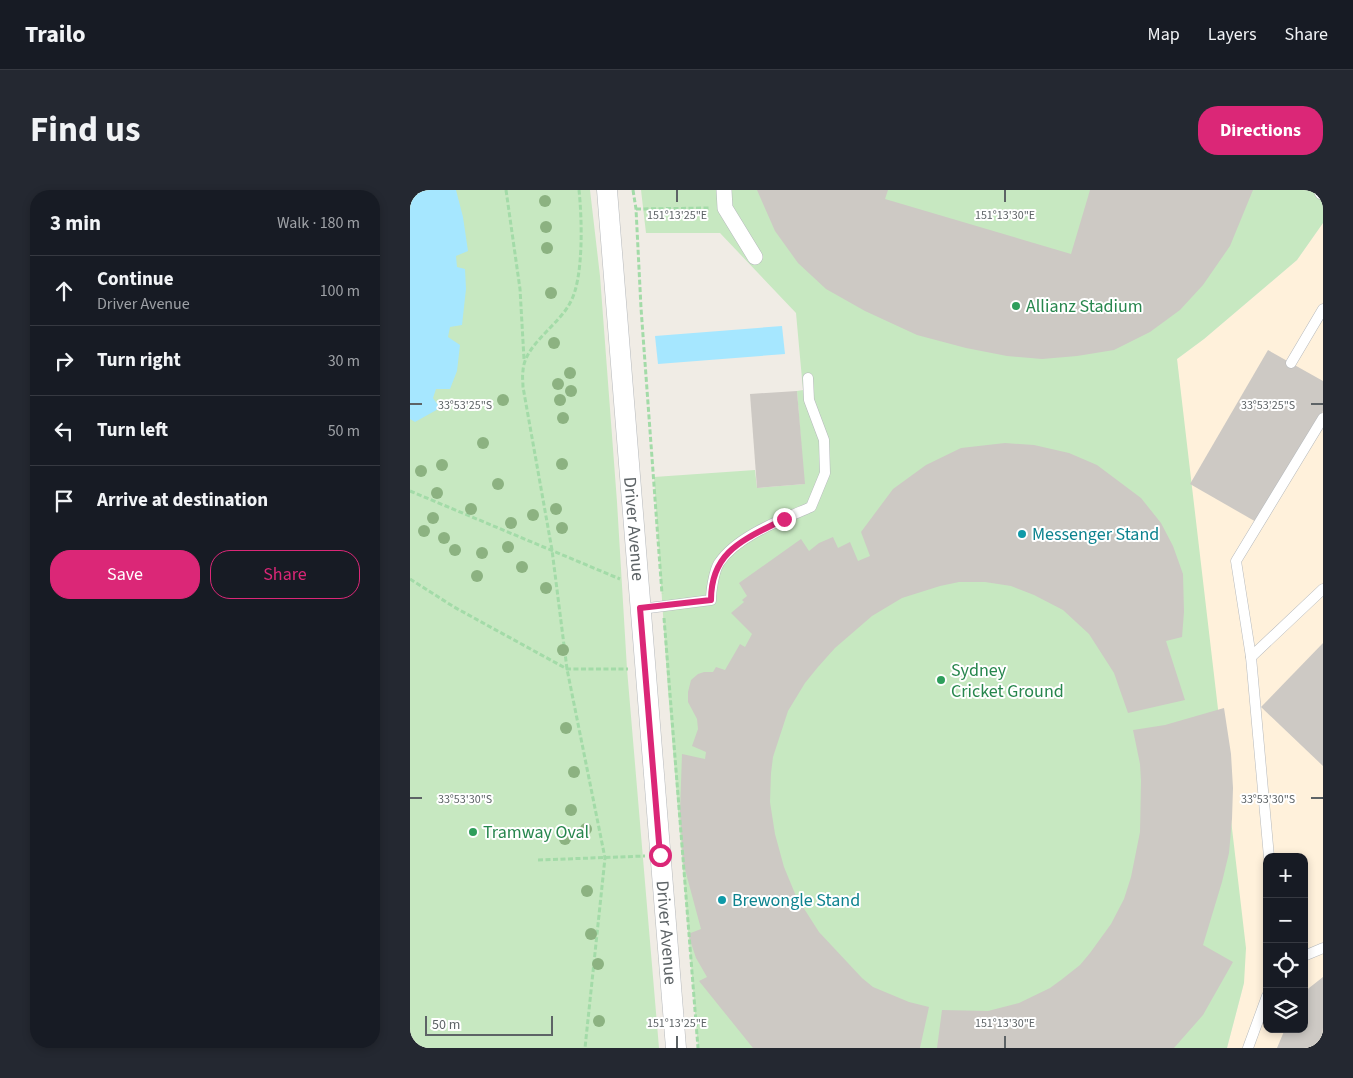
<!DOCTYPE html>
<meta charset="utf-8">
<style>
:root{--surface:#171b24;--page:#242831;--text:#f1f3f6;--muted:#9ea1a6;--line:#363941;--accent:#db2777}
body{margin:0;font-family:"Source Sans 3",sans-serif;background:var(--page);color:var(--text)}
.controls{position:absolute;right:15px;bottom:15px;display:grid;overflow:hidden;border-radius:10px;box-shadow:0 2px 8px #0003}
.controls button{width:45px;height:45px;display:grid;place-items:center;padding:0;border:0;border-bottom:1px solid var(--line);background:var(--surface);color:var(--text);font:25px sans-serif}
.scale{position:absolute;left:15px;bottom:12px;width:128px;box-sizing:border-box;padding-left:5px;border:2px solid #5d6366;border-top:0;font-size:14px;line-height:18px;white-space:nowrap;color:#5d6366;-webkit-text-stroke:4px #fff;paint-order:stroke}
.stop{position:absolute;width:15px;height:15px;margin:-11px;border:4px solid #db2777;border-radius:50%;background:#fff}
.stop.end{background:#db2777;border-color:#fff;box-shadow:0 1px 5px #0008}
.list{margin:0;padding:0;list-style:none}
h2{display:flex;justify-content:space-between;align-items:center;height:65px;margin:0;padding:0 20px;font-size:21px}
h2 small{font-size:16px;font-weight:400;color:var(--muted)}
.list li{display:grid;grid-template-columns:32px 1fr auto;gap:15px;align-items:center;box-sizing:border-box;height:70px;padding:0 20px;border-top:1px solid var(--line)}
.list b{display:block;font-size:19px;white-space:nowrap}
.list p{margin:0;font-size:16px;white-space:nowrap;color:var(--muted)}
.list em{font-size:16px;font-style:normal;color:var(--muted)}
.actions{display:flex;gap:10px;padding:15px 20px}
.actions a{flex:1;padding:11px 0;border:1px solid var(--accent);border-radius:20px;text-align:center;font-size:18px;color:var(--accent)}
.actions .main{background:var(--accent);color:#fff}
.icon{flex:none;width:28px;height:28px;fill:none;stroke:currentColor;stroke-width:2;stroke-linecap:round;stroke-linejoin:round}
.map{position:relative;flex:none;width:913px;height:858px;overflow:hidden;border-radius:20px}
header{display:flex;align-items:center;gap:30px;box-sizing:border-box;height:70px;padding:0 25px;background:var(--surface);border-bottom:1px solid var(--line)}
header strong{font-size:24px}
nav{display:flex;gap:28px;margin-inline-start:auto;font-size:18px}
.intro{display:flex;align-items:center;justify-content:space-between;box-sizing:border-box;height:120px;padding:0 30px}
h1{margin:0;font-size:35px}
.button{padding:12px 22px;border-radius:20px;background:var(--accent);color:#fff;font-size:18px;font-weight:700}
main{display:flex;gap:30px;padding:0 30px}
aside{flex:1;background:var(--surface);border-radius:20px;box-shadow:0 2px 8px #0003}
.map>svg:first-child{display:block}
.commercial{fill:#fff1db;fill-rule:evenodd}
.green{fill:#c7e8c1}
.water{fill:#a6e7ff}
.building{fill:#cdc9c4}
.lines{fill:none;stroke-linecap:round;stroke-linejoin:round}
.service-casing{stroke:#b6b9bc;stroke-width:11}
.pedestrian-casing{stroke:#b6b9bc;stroke-width:16}
.minor-casing{stroke:#b6b9bc;stroke-width:21}
.path{stroke:#a3dba8;stroke-width:3;stroke-dasharray:5 2.5;stroke-linecap:butt}
.service{stroke:#fff;stroke-width:10}
.pedestrian{stroke:#fff;stroke-width:15}
.minor{stroke:#fff;stroke-width:20}
.tree{fill:#8cb281}
.route{stroke:#db2777;stroke-width:6}
.ticks{fill:none;stroke:#5d6366;stroke-width:2}
.leisure-dot{fill:#2e9e5b;stroke:#fff;stroke-width:2}
.culture-dot{fill:#0f9aa8;stroke:#fff;stroke-width:2}
.labels{text-anchor:middle;stroke-width:4;stroke-linejoin:round;paint-order:stroke}
.leisure-label{font-size:18px;fill:#27864d;stroke:#fff;text-anchor:start}
.street-label{font-size:18px;fill:#5d6366;stroke:#fff}
.culture-label{font-size:18px;fill:#0d838f;stroke:#fff;text-anchor:start}
.ticks-label{font-size:12px;text-anchor:middle;fill:#5d6366;stroke:#fff;stroke-width:4;stroke-linejoin:round;paint-order:stroke}
</style>
<header>
<strong>Trailo</strong>
<nav><a>Map</a><a>Layers</a><a>Share</a></nav>
</header>
<div class="intro"><h1>Find us</h1><a class="button">Directions</a></div>
<main>
<aside>
<h2>3 min<small>Walk · 180 m</small></h2>
<ul class="list">
<li><svg class="icon" aria-label="ahead" viewBox="0 0 24 24"><path d="M12 20V5M6 11l6-6 6 6"/></svg><div><b>Continue</b><p>Driver Avenue</p></div><em>100 m</em></li>
<li><svg class="icon" aria-label="right" viewBox="0 0 24 24"><path d="M7 20v-9h11M14 6l5 5-5 5"/></svg><div><b>Turn right</b></div><em>30 m</em></li>
<li><svg class="icon" aria-label="left" viewBox="0 0 24 24"><path d="M17 20v-9H6M10 6l-5 5 5 5"/></svg><div><b>Turn left</b></div><em>50 m</em></li>
<li><svg class="icon" aria-label="arrive" viewBox="0 0 24 24"><path d="M6 21V4h12l-3 4 3 4H6"/></svg><div><b>Arrive at destination</b></div></li>
</ul>
<div class="actions"><a class="main">Save</a><a>Share</a></div>
</aside>
<div class="map">
<svg width="913" height="858" viewBox="0 0 913 858">
<rect width="100%" height="100%" fill="#f0ece5"/>
<path class="commercial" d="M913 33V858H817L834 793 767 169 794 149 887 70ZM857 667H894V839H857Z"/>
<g class="green">
<path d="M0 0H180L190 86 207 312 217 479 249 858H0Z"/>
<path d="M231 0H913V33L887 70 794 149 767 169 836 758 834 793 817 858H288L258 501 244 287 345 280 347 298 394 294 387 201 393 200 386 123 310 43H236Z"/>
</g>
<g class="water">
<path d="M0 0H46L53 27 58 61 46 66 47 77 55 79 56 99 52 135 40 137 38 147 50 155 47 181 40 199H26L23 208 30 218 5 232 0 229Z"/>
<path d="M372 136 375 164 248 174 245 146Z"/>
</g>
<g class="building">
<path d="M347 0H478L475 9 661 64 680 0H843L820 56 793 95 770 120 740 142 704 160 667 166 632 169 597 166 556 158 507 145 455 121 416 99 388 73 365 41Z"/>
<path d="M858 160 913 191V221L848 333 780 294Z"/>
<path d="M387 201 395 294 347 298 340 204Z"/>
<path d="M595 253 624 255 659 263 687 275 731 308 751 333 763 356 773 384 774 422 772 447 756 451 775 510 718 523 704 483 679 444 653 420 624 405 601 396 575 392H549L530 396 492 408 462 426 425 458 408 477 395 493 378 521 363 567 361 583 360 612 365 644 374 677 386 706 409 742 452 788 463 797 499 812 519 817 510 858H343L289 791 297 787 286 768 278 744 291 739 273 672 270 622 272 564 295 569 296 562 282 556 288 539 287 529 278 512V502L281 490 288 484 294 482H303L306 477 315 480 330 454 335 457 342 444 321 423 334 412 332 410 337 406 329 393 391 349 399 361 409 353 423 347 428 358 440 352 448 371 460 366 451 342 483 299 516 275 551 258Z"/>
<path d="M913 453V576L851 517Z"/>
<path d="M814 518 821 564 823 598 822 629 819 663 812 692 793 755 823 772 793 825 764 858H527L532 820 578 821 609 813 640 798 651 790 670 775 680 763 701 734 714 709 721 687 730 642 731 591 730 574 723 540 755 535Z"/>
<path d="M913 787V858H867L875 839H894V802Z"/>
</g>
<g class="lines">
<defs>
<g id="service">
<path d="M881 173 913 119"/>
<path d="M231 419 301 410C301 401 304 381 309 373 327 346 371 330 401 317L415 283 414 250 399 210 398 188"/>
<path d="M841 467 913 399"/>
<path d="M859 667 841 467 826 371 913 228"/>
<path d="M894 766 913 758"/>
<path d="M838 858 857 806"/>
</g>
<g id="pedestrian">
<path d="M314 0 315 18 345 67"/>
<path d="M912 2V0"/>
</g>
<g id="minor">
<path id="s1" d="M197 0 266 858"/>
</g>
</defs>
<use href="#service" class="service-casing"/>
<use href="#pedestrian" class="pedestrian-casing"/>
<use href="#minor" class="minor-casing"/>
<g class="path">
<path d="M96 0 110 99 114 169"/>
<path d="M169 0C172 28 174 89 160 113 148 136 114 155 113 181 112 186 113 192 113 197L142 360 157 479 195 668 175 858"/>
<path d="M223 0 226 19 231 118 252 404"/>
<path d="M226 19 300 18"/>
<path d="M0 301 210 389"/>
<path d="M0 389 44 417 157 479H218"/>
<path d="M254 428 288 858"/>
<path d="M128 670 235 666"/>
</g>
<use href="#service" class="service"/>
<use href="#pedestrian" class="pedestrian"/>
<use href="#minor" class="minor"/>
</g>
<g class="tree">
<circle cx="135" cy="11" r="6"/>
<circle cx="136" cy="37" r="6"/>
<circle cx="137" cy="58" r="6"/>
<circle cx="141" cy="103" r="6"/>
<circle cx="144" cy="153" r="6"/>
<circle cx="160" cy="183" r="6"/>
<circle cx="148" cy="194" r="6"/>
<circle cx="161" cy="201" r="6"/>
<circle cx="93" cy="210" r="6"/>
<circle cx="150" cy="210" r="6"/>
<circle cx="153" cy="228" r="6"/>
<circle cx="73" cy="253" r="6"/>
<circle cx="152" cy="274" r="6"/>
<circle cx="32" cy="275" r="6"/>
<circle cx="11" cy="281" r="6"/>
<circle cx="88" cy="294" r="6"/>
<circle cx="27" cy="303" r="6"/>
<circle cx="61" cy="319" r="6"/>
<circle cx="146" cy="319" r="6"/>
<circle cx="123" cy="325" r="6"/>
<circle cx="23" cy="328" r="6"/>
<circle cx="101" cy="333" r="6"/>
<circle cx="152" cy="338" r="6"/>
<circle cx="14" cy="341" r="6"/>
<circle cx="34" cy="348" r="6"/>
<circle cx="98" cy="357" r="6"/>
<circle cx="45" cy="360" r="6"/>
<circle cx="72" cy="363" r="6"/>
<circle cx="112" cy="377" r="6"/>
<circle cx="67" cy="386" r="6"/>
<circle cx="136" cy="398" r="6"/>
<circle cx="153" cy="460" r="6"/>
<circle cx="156" cy="538" r="6"/>
<circle cx="164" cy="582" r="6"/>
<circle cx="161" cy="620" r="6"/>
<circle cx="176" cy="639" r="6"/>
<circle cx="155" cy="649" r="6"/>
<circle cx="177" cy="701" r="6"/>
<circle cx="181" cy="744" r="6"/>
<circle cx="188" cy="774" r="6"/>
<circle cx="189" cy="831" r="6"/>
</g>
<g class="lines">
<path class="route" d="M250 665 230 418 301 410C301 360 336 349 374 329"/>
</g>
<path class="ticks" d="M267 0V12M595 0V12M0 214H12M901 214H913M0 608H12M901 608H913M267 846V858M595 846V858"/>
<g class="leisure-dot">
<circle cx="606" cy="116" r="5"/>
<circle cx="531" cy="490" r="5"/>
<circle cx="63" cy="642" r="5"/>
</g>
<g class="culture-dot">
<circle cx="612" cy="344" r="5"/>
<circle cx="312" cy="710" r="5"/>
</g>
<g class="labels">
<g class="leisure-label">
<text x="616" y="122">Allianz Stadium</text>
<text x="541" y="486">Sydney<tspan x="541" dy="21">Cricket Ground</tspan></text>
<text x="73" y="648">Tramway Oval</text>
</g>
<g class="street-label">
<text dy="6" stroke="none"><textPath href="#s1" startOffset="340">Driver Avenue</textPath></text>
<text dy="6" stroke="none"><textPath href="#s1" startOffset="745">Driver Avenue</textPath></text>
</g>
<g class="culture-label">
<text x="622" y="350">Messenger Stand</text>
<text x="322" y="716">Brewongle Stand</text>
</g>
</g>
<g class="ticks-label">
<text x="267" y="29">151°13'25"E</text>
<text x="595" y="29">151°13'30"E</text>
<text x="55" y="219">33°53'25"S</text>
<text x="858" y="219">33°53'25"S</text>
<text x="55" y="613">33°53'30"S</text>
<text x="858" y="613">33°53'30"S</text>
<text x="267" y="837">151°13'25"E</text>
<text x="595" y="837">151°13'30"E</text>
</g>
</svg>
<div class="controls">
<button>+</button>
<button>−</button>
<button><svg class="icon" aria-label="locate" viewBox="0 0 24 24"><circle cx="12" cy="12" r="6"/><path d="M12 2v4M12 18v4M2 12h4M18 12h4"/></svg></button>
<button><svg class="icon" aria-label="layers" viewBox="0 0 24 24"><path d="M12 4l9 5-9 5-9-5zM3 14l9 5 9-5"/></svg></button>
</div>
<div class="scale">50 m</div>
<div class="stop" style="left:250px;top:665px"></div>
<div class="stop end" style="left:374px;top:329px"></div>
</div>
</main>
